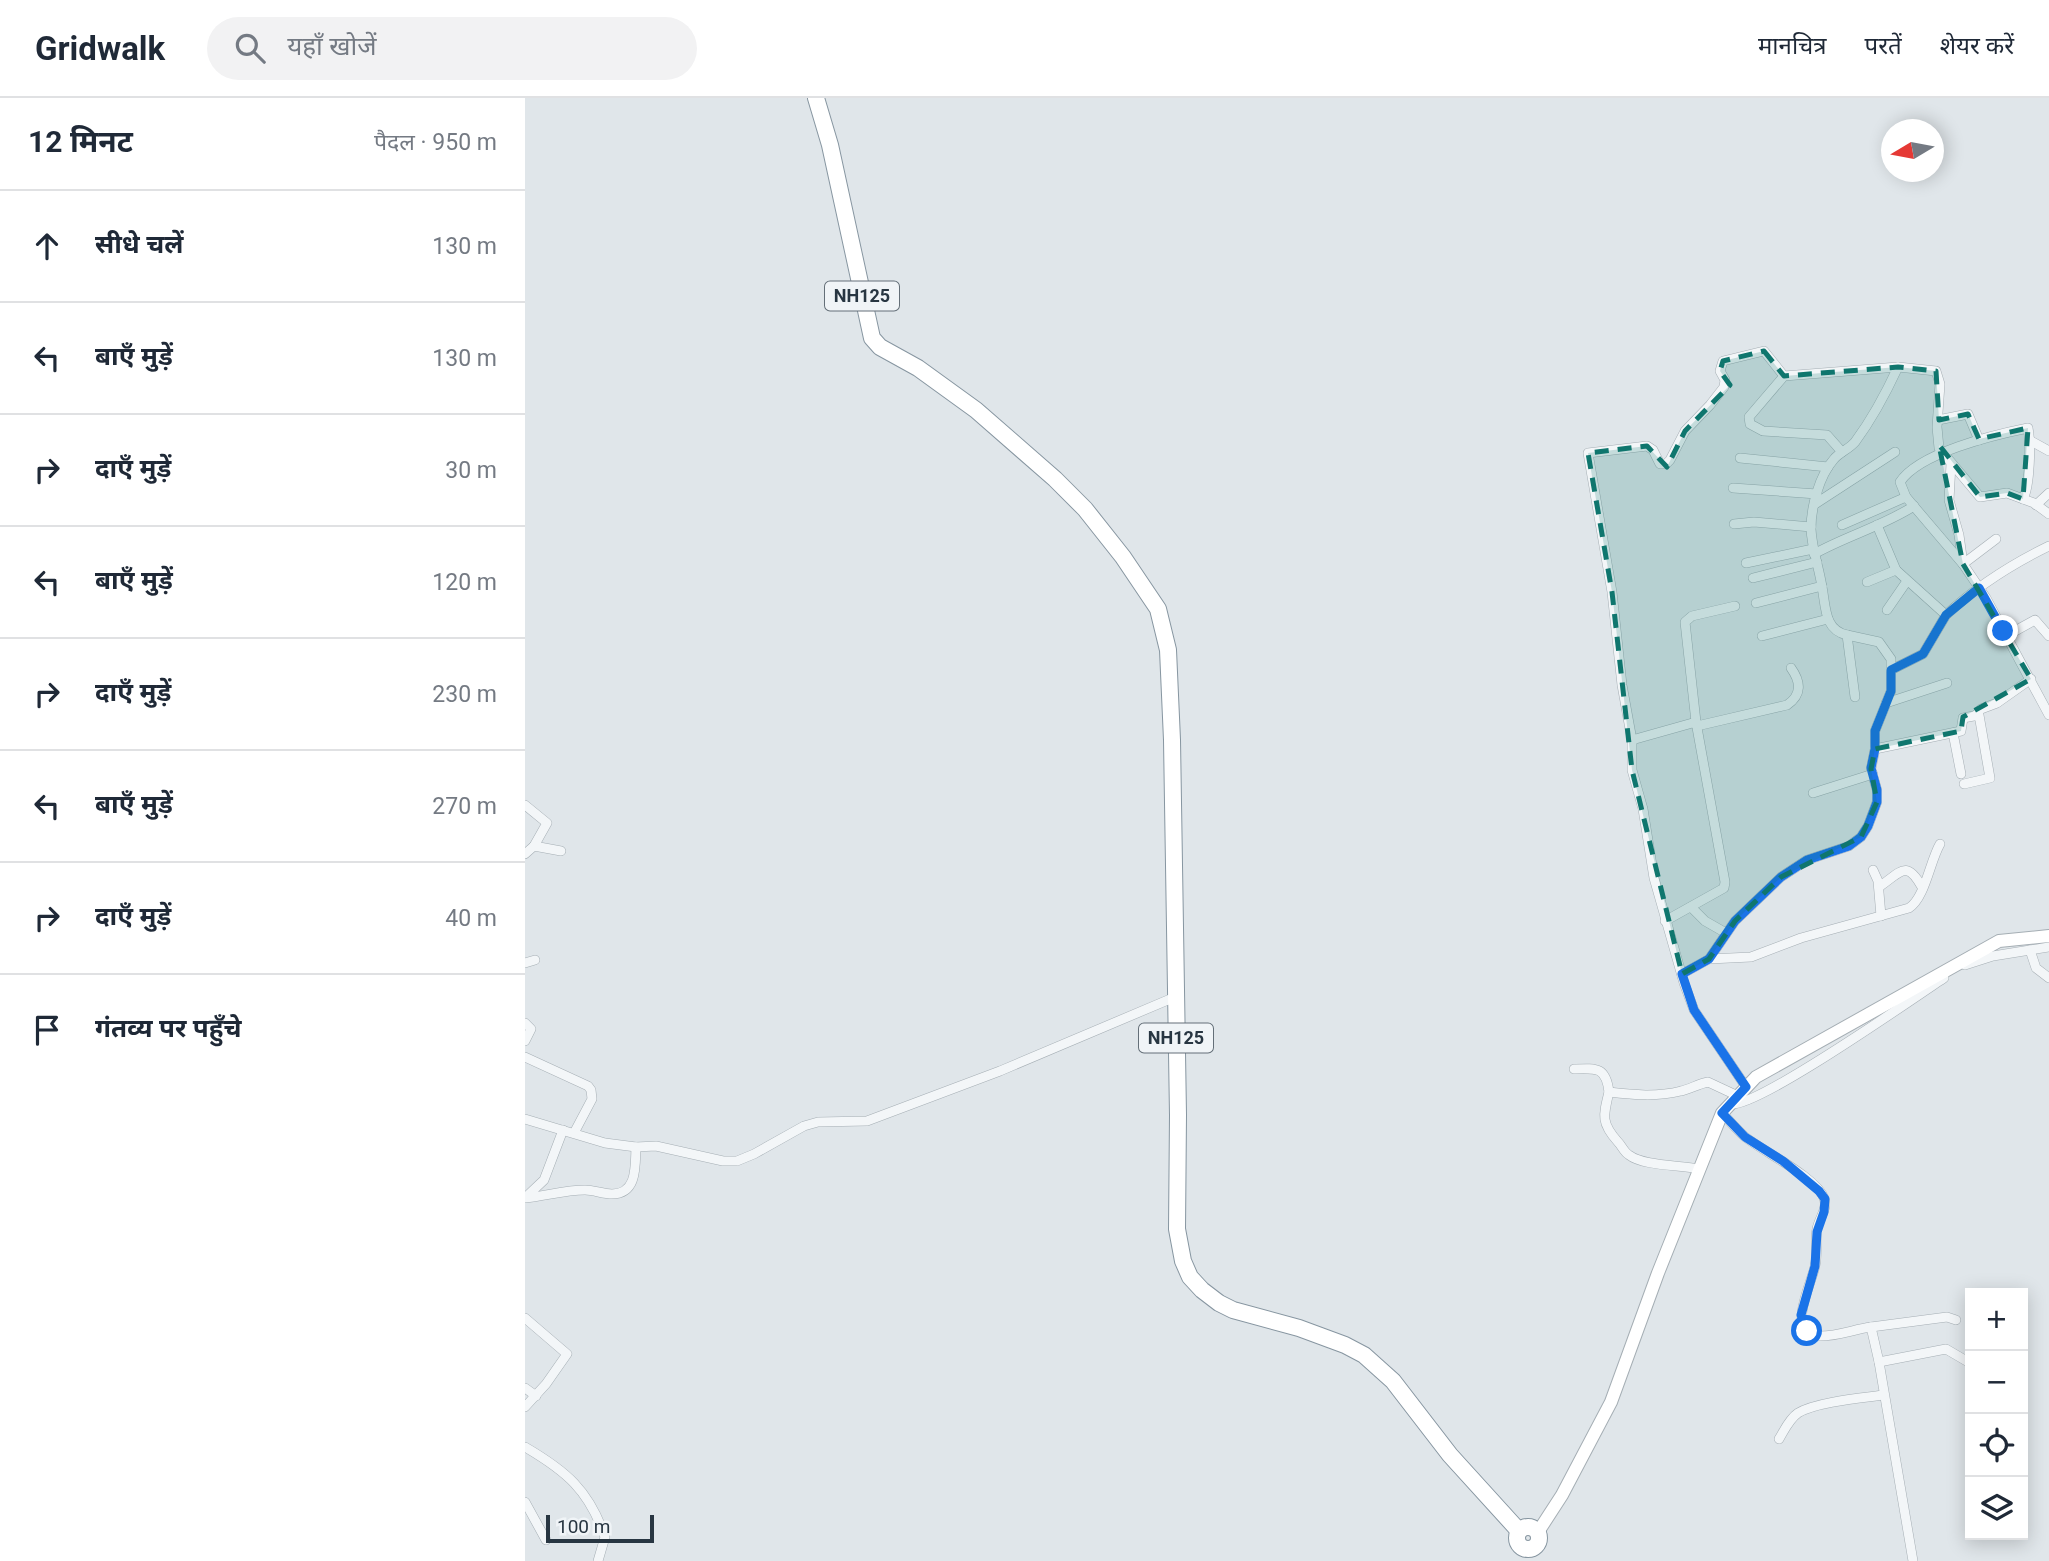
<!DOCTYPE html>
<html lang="hi">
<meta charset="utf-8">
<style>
:root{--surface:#fff;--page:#f2f2f3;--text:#1f2937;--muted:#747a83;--line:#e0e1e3}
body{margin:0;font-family:Roboto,"Noto Sans Devanagari",sans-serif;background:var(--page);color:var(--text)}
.controls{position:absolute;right:21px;bottom:21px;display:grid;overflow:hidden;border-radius:0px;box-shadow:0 4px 18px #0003}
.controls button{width:63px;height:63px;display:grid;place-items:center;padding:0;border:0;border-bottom:2px solid var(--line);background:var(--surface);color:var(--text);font:35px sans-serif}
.compass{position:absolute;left:1356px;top:21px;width:63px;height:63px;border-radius:50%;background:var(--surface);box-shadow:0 4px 18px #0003;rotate:260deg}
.scale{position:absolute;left:21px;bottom:18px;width:108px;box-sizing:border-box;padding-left:7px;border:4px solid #283642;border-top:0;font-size:19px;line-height:24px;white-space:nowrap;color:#283642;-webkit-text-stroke:5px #f0f4f7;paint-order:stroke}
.stop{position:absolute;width:21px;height:21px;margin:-16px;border:5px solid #1a73e8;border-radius:50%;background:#fff}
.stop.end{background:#1a73e8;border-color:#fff;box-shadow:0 2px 7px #0008}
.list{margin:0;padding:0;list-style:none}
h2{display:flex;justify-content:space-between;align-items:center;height:91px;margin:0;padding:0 28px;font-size:30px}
h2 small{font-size:23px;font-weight:400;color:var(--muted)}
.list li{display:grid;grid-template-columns:46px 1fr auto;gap:21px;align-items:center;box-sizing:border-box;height:112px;padding:0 28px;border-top:2px solid var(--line)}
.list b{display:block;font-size:26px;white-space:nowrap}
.list em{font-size:23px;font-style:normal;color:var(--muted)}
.icon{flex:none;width:38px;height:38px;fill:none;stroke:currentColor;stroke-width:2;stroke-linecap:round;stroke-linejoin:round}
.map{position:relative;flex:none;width:1524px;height:1463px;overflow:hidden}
header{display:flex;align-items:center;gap:42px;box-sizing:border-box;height:98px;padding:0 35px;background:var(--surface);border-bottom:2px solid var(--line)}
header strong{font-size:33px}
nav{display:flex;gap:38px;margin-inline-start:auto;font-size:24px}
.search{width:490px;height:63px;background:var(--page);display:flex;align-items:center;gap:18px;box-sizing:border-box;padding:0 24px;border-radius:38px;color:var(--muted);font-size:26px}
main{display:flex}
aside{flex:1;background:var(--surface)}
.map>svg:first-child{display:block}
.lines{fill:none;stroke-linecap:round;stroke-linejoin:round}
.street-casing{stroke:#a5aeb4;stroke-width:10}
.secondary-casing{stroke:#a5aeb4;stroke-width:14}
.highway-casing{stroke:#8796a1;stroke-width:18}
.street{stroke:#f3f6f8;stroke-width:9}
.secondary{stroke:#fff;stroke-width:12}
.highway{stroke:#fff;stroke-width:16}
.route{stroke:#1a73e8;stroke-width:9}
.marked{fill:#0f766e;fill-opacity:0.2;stroke:#0f766e;stroke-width:5;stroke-dasharray:14 9;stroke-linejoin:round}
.labels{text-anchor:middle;stroke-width:6;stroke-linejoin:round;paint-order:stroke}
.shield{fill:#f0f4f7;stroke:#646f78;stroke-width:2}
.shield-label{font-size:18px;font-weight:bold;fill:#283642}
</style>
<header>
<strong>Gridwalk</strong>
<div class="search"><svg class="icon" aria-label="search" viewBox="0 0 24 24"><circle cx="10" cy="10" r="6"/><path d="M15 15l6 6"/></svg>यहाँ खोजें</div>
<nav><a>मानचित्र</a><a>परतें</a><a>शेयर करें</a></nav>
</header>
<main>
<aside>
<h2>12 मिनट<small>पैदल · 950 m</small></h2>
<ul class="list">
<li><svg class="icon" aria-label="ahead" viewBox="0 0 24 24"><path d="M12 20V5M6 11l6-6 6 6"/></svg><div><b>सीधे चलें</b></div><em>130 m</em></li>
<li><svg class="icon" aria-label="left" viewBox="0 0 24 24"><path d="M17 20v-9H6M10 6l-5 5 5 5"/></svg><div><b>बाएँ मुड़ें</b></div><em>130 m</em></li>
<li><svg class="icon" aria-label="right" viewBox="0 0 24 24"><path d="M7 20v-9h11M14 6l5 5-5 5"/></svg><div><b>दाएँ मुड़ें</b></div><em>30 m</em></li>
<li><svg class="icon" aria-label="left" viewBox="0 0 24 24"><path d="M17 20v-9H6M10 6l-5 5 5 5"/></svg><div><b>बाएँ मुड़ें</b></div><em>120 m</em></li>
<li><svg class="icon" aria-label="right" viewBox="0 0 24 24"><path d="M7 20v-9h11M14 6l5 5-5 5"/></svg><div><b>दाएँ मुड़ें</b></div><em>230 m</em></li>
<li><svg class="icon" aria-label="left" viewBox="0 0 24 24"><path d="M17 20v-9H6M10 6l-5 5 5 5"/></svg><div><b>बाएँ मुड़ें</b></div><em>270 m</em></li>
<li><svg class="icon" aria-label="right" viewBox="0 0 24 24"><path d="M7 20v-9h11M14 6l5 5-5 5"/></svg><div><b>दाएँ मुड़ें</b></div><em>40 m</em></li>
<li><svg class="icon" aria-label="arrive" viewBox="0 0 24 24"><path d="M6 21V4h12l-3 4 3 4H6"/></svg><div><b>गंतव्य पर पहुँचे</b></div></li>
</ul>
</aside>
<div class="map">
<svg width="1524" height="1463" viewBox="0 0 1524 1463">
<rect width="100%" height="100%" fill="#e0e6ea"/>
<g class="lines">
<defs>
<g id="street">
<path d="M1413 322 1443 316 1454 342"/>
<path d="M1506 343 1524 353"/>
<path d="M1317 354 1302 337 1238 333 1225 326 1224 319 1259 278 1373 269 1411 273 1415 286 1412 329 1414 350 1455 399 1482 395 1509 405 1524 416"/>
<path d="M1215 360 1303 369"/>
<path d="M1426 366 1424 402 1434 437 1438 466 1461 500 1524 617"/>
<path d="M1208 390 1292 396"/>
<path d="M1290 406 1370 354"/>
<path d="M1511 407 1524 395"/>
<path d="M1209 426 1229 424 1286 429"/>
<path d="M1317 427 1381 399"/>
<path d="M1352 427 1371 472"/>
<path d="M1471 441 1438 466 1381 399 1375 384C1394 355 1468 337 1503 330 1506 345 1505 388 1498 401"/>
<path d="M1289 456C1321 438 1358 428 1389 408"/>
<path d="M1221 465 1288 451"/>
<path d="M1228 480 1292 464"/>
<path d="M1342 484 1371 472 1421 517 1398 556 1366 572"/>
<path d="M1231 505 1297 488"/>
<path d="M1362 512 1382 483"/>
<path d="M1421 517C1451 489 1487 466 1524 448"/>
<path d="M1237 538 1303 521"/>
<path d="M1481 538 1510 522 1524 538"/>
<path d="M1330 599 1322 537C1299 532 1301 509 1297 489 1294 469 1287 452 1286 431 1286 409 1294 378 1309 361 1315 354 1324 351 1330 344 1347 321 1361 295 1373 269"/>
<path d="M1361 605 1422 585"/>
<path d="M1452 616 1456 611 1472 605 1506 581"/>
<path d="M1171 624 1160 524 1167 518 1210 508"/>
<path d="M1172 628 1262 607C1277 597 1276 584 1266 570"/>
<path d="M1428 635 1436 676"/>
<path d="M1107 642 1171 624 1200 784 1199 790 1140 823"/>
<path d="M1350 651 1436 633 1438 620 1454 617 1465 680 1439 686"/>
<path d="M1288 695 1348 676"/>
<path d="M0 707 22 725 9 748"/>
<path d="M0 756 9 748 36 753"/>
<path d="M1348 772 1353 783 1356 818"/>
<path d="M1354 789C1376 774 1381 761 1397 789"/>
<path d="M1166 809 1180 823 1201 835"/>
<path d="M1505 852 1511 870 1524 880"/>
<path d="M1184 861 1226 859 1276 840 1384 810C1400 800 1405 763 1415 746"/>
<path d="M0 865 10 862"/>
<path d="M1440 867 1468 858 1524 849"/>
<path d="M1157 876 1184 861 1210 823 1256 779 1282 762 1324 748 1336 739 1343 728 1352 704V692L1346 671 1350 651V633L1366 593V561L1354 544 1322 537"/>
<path d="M0 925 6 931 0 943"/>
<path d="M0 959 63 988 66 992 67 1001 49 1035"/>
<path d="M1049 971C1072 970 1081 969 1084 994 1109 997 1132 999 1156 993 1165 991 1173 986 1183 984L1213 998"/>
<path d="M1221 989 1169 912 1159 885 1129 780 1118 711 1107 672V642L1097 587 1087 494 1063 355 1122 348 1128 352 1135 366H1141L1145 362 1160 333 1185 307 1199 289 1200 282 1195 273 1198 263 1239 253 1259 278"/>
<path d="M1084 994C1078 1018 1076 1025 1093 1044 1097 1048 1099 1054 1104 1057 1118 1068 1155 1067 1174 1071"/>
<path d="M1206 1006C1232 1010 1387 901 1419 880"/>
<path d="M1197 1015C1204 1022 1211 1031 1219 1038 1237 1053 1291 1079 1299 1100 1303 1111 1294 1120 1292 1131 1290 1143 1293 1156 1290 1168 1287 1185 1260 1235 1293 1238 1310 1239 1330 1231 1346 1229L1354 1264 1388 1463"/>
<path d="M0 1021 80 1045 111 1049 131 1048 198 1063H212L229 1056 279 1028 293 1024 342 1023 475 973 650 899"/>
<path d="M1 1099 19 1082 38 1032"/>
<path d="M0 1100C20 1098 40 1092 60 1092 69 1092 78 1096 87 1096 113 1096 110 1067 111 1049"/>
<path d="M0 1220 42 1256 21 1286 0 1309"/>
<path d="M1346 1229 1422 1219 1431 1222"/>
<path d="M1354 1264 1421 1251 1445 1265"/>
<path d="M0 1290 11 1298"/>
<path d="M1254 1341C1259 1333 1264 1321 1273 1315 1291 1304 1337 1300 1359 1297"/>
<path d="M0 1349C41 1373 64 1392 80 1439L73 1463"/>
<path d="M0 1404 21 1442"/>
</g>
<path id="secondary" d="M1013 1434 1037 1397 1086 1304 1133 1175 1197 1015 1231 979 1474 843 1524 838"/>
<g id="highway">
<path d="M291 0 305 47 347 240 355 249 393 270 451 312 530 381 560 411 598 459 633 511 643 552 647 642 653 1017 652 1131 658 1163 665 1179 677 1192 694 1205 708 1212 774 1230 820 1247 839 1257 868 1283 925 1357 994 1433"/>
<circle cx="1003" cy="1440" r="11"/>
</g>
</defs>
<use href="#street" class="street-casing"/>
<use href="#secondary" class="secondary-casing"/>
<use href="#highway" class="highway-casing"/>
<use href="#street" class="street"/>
<use href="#secondary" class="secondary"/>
<use href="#highway" class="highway"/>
</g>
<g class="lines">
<path class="route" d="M1282 1233 1276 1217 1290 1168 1292 1134 1299 1114 1300 1101 1294 1093 1258 1063 1220 1039 1197 1015 1221 989 1169 912 1157 876 1184 861 1210 823 1256 779 1282 762 1324 748 1336 739 1343 728 1352 704V692L1346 670 1350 651V633L1366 593V572L1398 556 1421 517 1454 490 1478 533"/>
</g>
<path class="marked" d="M1239 253 1259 278 1373 269 1411 273 1414 322 1443 316 1454 341 1503 330 1498 401 1482 395 1455 399 1414 347 1438 466 1506 581 1438 619 1436 633 1350 651 1346 671 1352 704 1336 739 1256 779 1210 823 1184 861 1157 876 1107 672 1087 494 1063 355 1122 348 1142 369 1160 333 1205 287 1195 273 1198 263Z"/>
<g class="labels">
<g class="shield">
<rect x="300" y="183.5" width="74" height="29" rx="5"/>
<rect x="614" y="925.5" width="74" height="29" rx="5"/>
</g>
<g class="shield-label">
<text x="337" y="204">NH125</text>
<text x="651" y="946">NH125</text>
</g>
</g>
</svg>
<div class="controls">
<button>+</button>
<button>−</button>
<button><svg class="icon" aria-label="locate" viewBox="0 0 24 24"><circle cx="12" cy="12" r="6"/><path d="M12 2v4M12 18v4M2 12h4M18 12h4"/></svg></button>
<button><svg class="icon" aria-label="layers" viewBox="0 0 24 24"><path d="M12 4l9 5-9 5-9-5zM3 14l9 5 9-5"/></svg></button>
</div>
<svg class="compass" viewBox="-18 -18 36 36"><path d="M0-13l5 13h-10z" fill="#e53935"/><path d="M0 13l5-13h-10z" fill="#747a83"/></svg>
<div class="scale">100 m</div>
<div class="stop" style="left:1282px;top:1233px"></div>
<div class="stop end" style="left:1478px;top:533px"></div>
</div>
</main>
